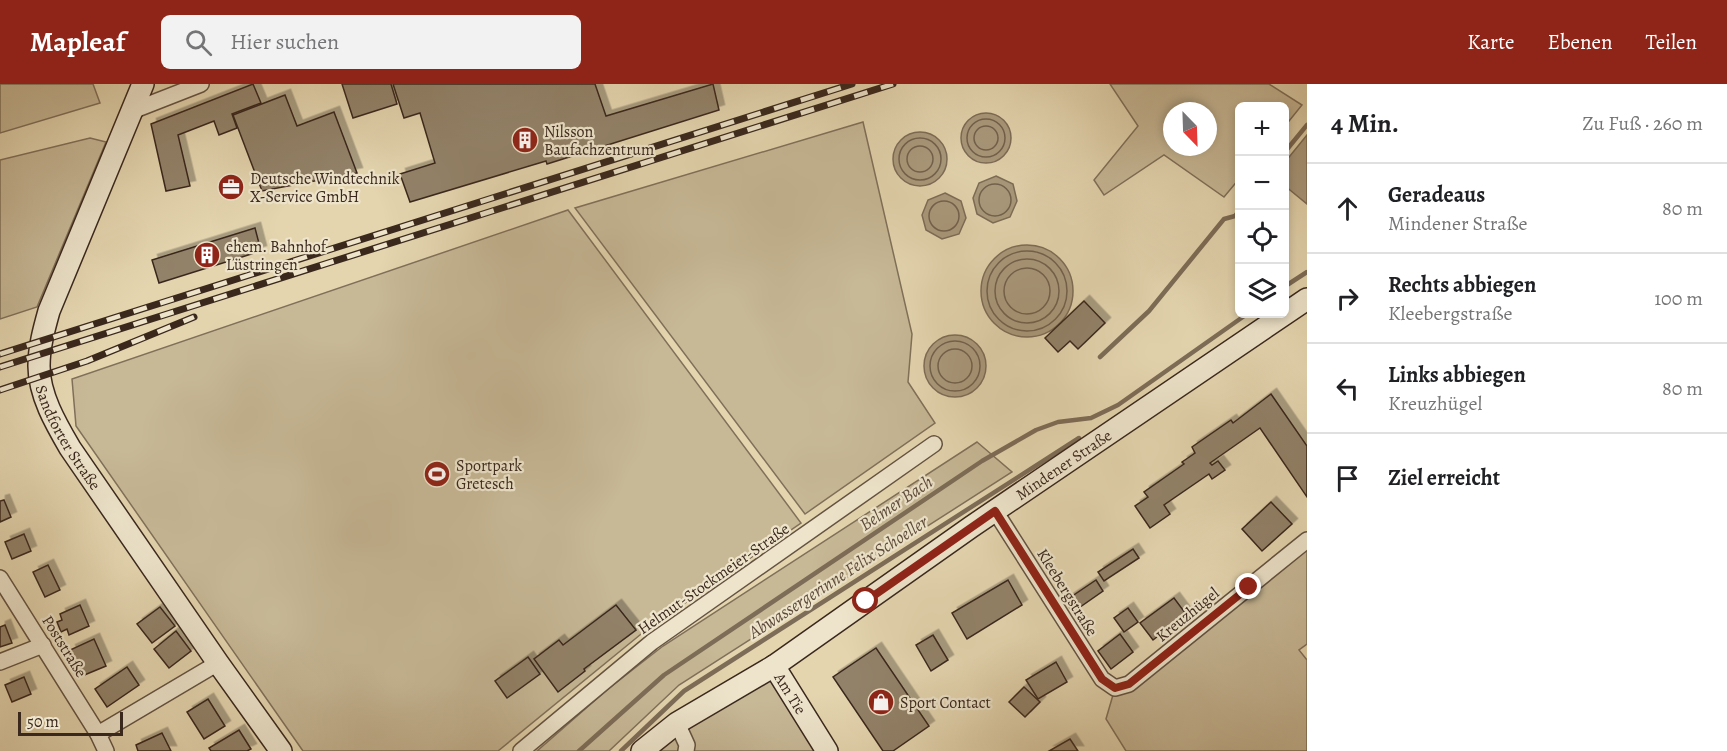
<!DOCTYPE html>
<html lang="de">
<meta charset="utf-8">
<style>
:root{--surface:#fff;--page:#f2f2f2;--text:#202124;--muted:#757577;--line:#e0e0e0;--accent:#8f2418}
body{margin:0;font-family:Alegreya,serif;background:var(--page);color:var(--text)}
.controls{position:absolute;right:18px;top:18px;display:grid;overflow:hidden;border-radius:9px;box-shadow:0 3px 9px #0003}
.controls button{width:54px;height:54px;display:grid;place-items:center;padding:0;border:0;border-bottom:2px solid var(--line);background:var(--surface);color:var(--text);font:30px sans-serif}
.compass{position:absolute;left:1163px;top:18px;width:54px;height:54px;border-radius:50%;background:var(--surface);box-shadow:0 3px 9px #0003;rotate:157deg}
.scale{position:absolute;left:18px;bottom:15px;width:105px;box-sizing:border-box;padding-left:6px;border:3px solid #3a281d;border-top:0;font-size:16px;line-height:21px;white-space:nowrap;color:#3a281d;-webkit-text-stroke:4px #ede4cb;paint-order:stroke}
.stop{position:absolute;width:18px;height:18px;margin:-14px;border:4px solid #8f2418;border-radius:50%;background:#fff}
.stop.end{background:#8f2418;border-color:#fff;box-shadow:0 2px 6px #0008}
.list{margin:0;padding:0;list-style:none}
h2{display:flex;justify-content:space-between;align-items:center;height:78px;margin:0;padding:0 24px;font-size:26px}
h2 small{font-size:20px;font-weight:400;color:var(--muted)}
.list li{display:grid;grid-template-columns:39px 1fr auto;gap:18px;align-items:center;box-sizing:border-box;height:90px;padding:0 24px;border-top:2px solid var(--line)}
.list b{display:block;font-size:22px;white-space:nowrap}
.list p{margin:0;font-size:20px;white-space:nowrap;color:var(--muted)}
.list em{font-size:20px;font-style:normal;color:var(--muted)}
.icon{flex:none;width:33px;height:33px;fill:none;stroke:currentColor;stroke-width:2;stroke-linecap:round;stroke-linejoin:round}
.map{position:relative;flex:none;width:1307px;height:667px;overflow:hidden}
header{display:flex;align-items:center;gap:36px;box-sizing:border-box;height:84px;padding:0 30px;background:var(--accent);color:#fff}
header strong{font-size:28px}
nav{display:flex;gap:33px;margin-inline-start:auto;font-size:21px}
.search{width:420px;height:54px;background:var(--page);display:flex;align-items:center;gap:15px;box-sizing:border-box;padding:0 21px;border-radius:9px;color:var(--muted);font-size:22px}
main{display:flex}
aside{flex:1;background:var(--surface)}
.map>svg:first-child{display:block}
.green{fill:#c7b896;stroke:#80705a;stroke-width:1.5;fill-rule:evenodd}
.water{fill:#aa9a7d;stroke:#7d6c57;stroke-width:1.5}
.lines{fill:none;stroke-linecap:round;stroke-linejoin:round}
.shore{stroke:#72614d;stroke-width:1.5}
.stream{stroke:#7d6c57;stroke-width:4.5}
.building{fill:#928269;stroke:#3a281d;stroke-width:1.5;filter:url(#shadow)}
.street-casing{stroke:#645342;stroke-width:18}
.secondary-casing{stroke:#3a281d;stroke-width:24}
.street{stroke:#ede4cb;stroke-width:15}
.secondary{stroke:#ede4cb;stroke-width:21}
.rail-casing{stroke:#3a281d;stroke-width:7}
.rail{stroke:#ede4cb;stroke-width:4.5;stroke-dasharray:14;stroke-linecap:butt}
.route{stroke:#8f2418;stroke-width:8}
.labels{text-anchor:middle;stroke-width:4.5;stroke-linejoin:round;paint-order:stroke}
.poi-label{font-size:16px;fill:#3a281d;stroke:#ede4cb;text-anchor:start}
.street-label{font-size:16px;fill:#3a281d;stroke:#ede4cb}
.water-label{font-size:18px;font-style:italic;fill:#5c4a3a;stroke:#ede4cb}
</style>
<header>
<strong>Mapleaf</strong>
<div class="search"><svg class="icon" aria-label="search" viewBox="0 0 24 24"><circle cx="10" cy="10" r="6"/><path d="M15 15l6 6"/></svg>Hier suchen</div>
<nav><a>Karte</a><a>Ebenen</a><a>Teilen</a></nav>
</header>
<main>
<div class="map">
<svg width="1307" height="667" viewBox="0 0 1307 667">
<defs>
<filter id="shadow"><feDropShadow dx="5.5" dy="-5.5" stdDeviation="0" flood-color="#0004"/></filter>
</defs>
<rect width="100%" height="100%" fill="#e4d5af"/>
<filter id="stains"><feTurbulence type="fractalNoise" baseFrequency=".00333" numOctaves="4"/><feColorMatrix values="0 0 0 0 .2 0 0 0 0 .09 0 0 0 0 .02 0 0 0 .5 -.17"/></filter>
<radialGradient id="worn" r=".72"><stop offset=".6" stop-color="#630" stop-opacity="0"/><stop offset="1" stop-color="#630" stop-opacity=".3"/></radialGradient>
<g class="green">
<path d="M0 0H93L100 19 0 49Z"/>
<path d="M1110 0H1269L1302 21 1285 42 1284 22H1240L1239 95 1224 113 1164 71 1104 111 1094 96 1138 42ZM1172 27H1208V63H1172Z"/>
<path d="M863 38 912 250 908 298 935 339 805 430 575 124Z"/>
<path d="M90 54 106 58 37 223 0 235V76Z"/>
<path d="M568 126 801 439 646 546 498 667H303L76 342 72 295Z"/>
<path d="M977 358 1012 388 679 601 609 667H537L608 605 663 562Z"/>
<path d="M1307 456V560L1299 566 1307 576V667H1126L1106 635 1115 604Z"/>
<path d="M774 582 827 667H642Z"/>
</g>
<g class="water">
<circle cx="986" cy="54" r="25"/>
<circle cx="920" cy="75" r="27"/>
<path d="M1307 51V120L1285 102V78Z"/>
<path d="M996 92 1013 100 1017 117 1010 133 993 139 977 130 973 114 979 99Z"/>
<path d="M945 109 961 117 966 134 959 150 942 155 926 146 922 131 928 116Z"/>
<circle cx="1027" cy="207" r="46"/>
<circle cx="955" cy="282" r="31"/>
</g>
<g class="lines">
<g class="shore">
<circle cx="986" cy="54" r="19"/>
<circle cx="986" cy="54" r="12"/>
<circle cx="920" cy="75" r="21"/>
<circle cx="920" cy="75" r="13"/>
<circle cx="995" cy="116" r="16"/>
<circle cx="944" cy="132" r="15"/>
<circle cx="1027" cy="207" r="40"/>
<circle cx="1027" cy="207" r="32"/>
<circle cx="1027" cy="207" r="23"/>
<circle cx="955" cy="282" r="25"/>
<circle cx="955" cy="282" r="17"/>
</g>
<g class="stream">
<path d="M1284 69 1307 41"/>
<path d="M1284 203 1307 188"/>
<path d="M1100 273 1149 227 1224 135 1235 132 1240 126"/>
<path d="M579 667 664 591 982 377 1036 346 1058 338 1091 334 1118 321 1247 230"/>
<path d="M621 667 684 607 1079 354"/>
</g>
</g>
<g class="building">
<path d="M253 0 261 19 232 30 237 44 219 51 214 37 178 51 190 102 166 107 151 40Z"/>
<path d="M342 0H391L397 20 353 34Z"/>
<path d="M393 0H595L606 32 713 0 719 26 547 80 546 77 410 118 400 90 435 79 420 29 404 34Z"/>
<path d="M285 11 297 42 334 28 357 89 262 107 233 31Z"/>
<path d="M255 144 261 167 159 199 152 176Z"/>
<path d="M1084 217 1105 239 1078 265 1070 257 1058 268 1045 254Z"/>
<path d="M1271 310 1307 362V413L1260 344 1210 379 1212 381 1218 377 1225 386 1212 395 1209 390 1164 421 1170 430 1150 444 1135 422 1148 413 1144 408 1184 380 1182 378 1195 369 1192 363 1231 336 1233 339Z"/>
<path d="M4 416 11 433 0 438V417Z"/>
<path d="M1271 418 1292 440 1262 467 1242 445Z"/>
<path d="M24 450 31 467 12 475 5 458Z"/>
<path d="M1133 465 1139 474 1104 497 1098 488Z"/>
<path d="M48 481 60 506 45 513 33 488Z"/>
<path d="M1008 496 1022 521 967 555 952 529Z"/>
<path d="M1096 496 1103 507 1073 528 1065 517Z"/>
<path d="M1174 514 1186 530 1153 556 1140 539Z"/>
<path d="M80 521 89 542 69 551 67 545 61 548 57 538 62 536 60 530Z"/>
<path d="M616 521 636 546 584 585 585 587 558 608 534 575 559 556 563 561Z"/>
<path d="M160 523 175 542 152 559 137 540Z"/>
<path d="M1128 524 1138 538 1124 548 1114 534Z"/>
<path d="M5 541 12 559 0 563V543Z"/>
<path d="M176 547 191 567 169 584 154 565Z"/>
<path d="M1120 550 1133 568 1111 585 1098 567Z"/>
<path d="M933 551 948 576 931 587 916 561Z"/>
<path d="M94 555 106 582 82 592 70 566Z"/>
<path d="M876 564 929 642 893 667H883L833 593Z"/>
<path d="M528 573 540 590 507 614 495 597Z"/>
<path d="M1056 578 1067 598 1038 615 1026 596Z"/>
<path d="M127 583 139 601 107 623 95 605Z"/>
<path d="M24 593 31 610 12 618 5 601Z"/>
<path d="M1024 603 1040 618 1025 633 1009 618Z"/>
<path d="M208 615 225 642 204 655 187 628Z"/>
<path d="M239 646 251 665 247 667H211L209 664Z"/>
<path d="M162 649 171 667H138L136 661Z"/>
<path d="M1070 655 1078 667H1049Z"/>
</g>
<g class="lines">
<defs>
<g id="street">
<path d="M132 27 201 0"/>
<path d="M995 427 1102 595 1115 604 1129 600 1307 456"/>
<path d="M0 494 98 650 106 667"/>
<path d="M0 578 43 561"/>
<path d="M677 639 687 661 686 667"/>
<path d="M98 650 218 579"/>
<path d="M521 667 652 558 934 360"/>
</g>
<g id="secondary">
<path id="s1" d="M143 0 49 227C44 245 39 263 39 282 39 311 56 340 70 364L218 579 281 667"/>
<path id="s2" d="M774 582 827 667"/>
<path id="s3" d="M642 667 677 639 774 582 971 443 1307 215"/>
</g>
</defs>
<use href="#street" class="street-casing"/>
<use href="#secondary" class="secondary-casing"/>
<use href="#street" class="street"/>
<use href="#secondary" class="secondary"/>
<defs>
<g id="rail">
<path d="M0 270 852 0"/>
<path d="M0 283 893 0"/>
<path d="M0 306 87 277 194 233"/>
</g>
</defs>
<use href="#rail" class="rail-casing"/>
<use href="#rail" class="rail"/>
</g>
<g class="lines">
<path class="route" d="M866 517 995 427 1102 595 1115 604 1129 600 1249 503"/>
</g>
<defs>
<symbol id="building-disc" viewBox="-11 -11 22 22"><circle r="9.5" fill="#8f2418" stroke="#ede4cb"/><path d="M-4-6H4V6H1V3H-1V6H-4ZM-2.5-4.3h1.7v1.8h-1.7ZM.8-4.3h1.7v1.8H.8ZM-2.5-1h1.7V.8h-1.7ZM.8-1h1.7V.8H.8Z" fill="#fff"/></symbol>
<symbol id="office-disc" viewBox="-11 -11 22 22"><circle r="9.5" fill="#8f2418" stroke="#ede4cb"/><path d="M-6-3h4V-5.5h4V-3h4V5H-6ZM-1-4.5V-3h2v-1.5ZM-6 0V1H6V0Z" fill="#fff"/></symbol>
<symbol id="stadium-disc" viewBox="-11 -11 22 22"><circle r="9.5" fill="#8f2418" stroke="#ede4cb"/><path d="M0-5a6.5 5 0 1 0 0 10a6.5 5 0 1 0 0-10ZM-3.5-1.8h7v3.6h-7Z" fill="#fff"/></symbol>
<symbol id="shop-disc" viewBox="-11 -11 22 22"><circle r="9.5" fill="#8f2418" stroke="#ede4cb"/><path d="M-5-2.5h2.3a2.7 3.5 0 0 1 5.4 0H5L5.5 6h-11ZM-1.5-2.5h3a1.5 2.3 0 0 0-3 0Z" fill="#fff"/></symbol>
</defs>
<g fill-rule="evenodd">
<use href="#building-disc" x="510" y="41" width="30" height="30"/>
<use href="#office-disc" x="216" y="88" width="30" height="30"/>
<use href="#building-disc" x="192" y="156" width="30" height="30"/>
<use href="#stadium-disc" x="422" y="375" width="30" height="30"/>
<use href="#shop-disc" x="866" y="603" width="30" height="30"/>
</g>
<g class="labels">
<g class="poi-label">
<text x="544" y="53">Nilsson<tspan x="544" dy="18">Baufachzentrum</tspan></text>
<text x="250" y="100">Deutsche Windtechnik<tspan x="250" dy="18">X-Service GmbH</tspan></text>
<text x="226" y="168">ehem. Bahnhof<tspan x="226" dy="18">Lüstringen</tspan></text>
<text x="456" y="387">Sportpark<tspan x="456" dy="18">Gretesch</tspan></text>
<text x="900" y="624">Sport Contact</text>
</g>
<g class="street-label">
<text dy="6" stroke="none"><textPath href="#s1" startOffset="380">Sandforter Straße</textPath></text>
<text dy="6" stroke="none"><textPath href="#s3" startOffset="510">Mindener Straße</textPath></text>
<text transform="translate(713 494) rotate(-35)" y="6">Helmut-Stockmeier-Straße</text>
<text transform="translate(1068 508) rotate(58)" y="6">Kleebergstraße</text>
<text transform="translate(1187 530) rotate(-39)" y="6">Kreuzhügel</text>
<text transform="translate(65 562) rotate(58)" y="6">Poststraße</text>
<text dy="6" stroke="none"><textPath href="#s2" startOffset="32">Am Tie</textPath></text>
</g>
<g class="water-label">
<text transform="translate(896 419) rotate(-34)" y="6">Belmer Bach</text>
<text transform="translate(838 493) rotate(-33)" y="6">Abwassergerinne Felix Schoeller</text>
</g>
</g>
<rect width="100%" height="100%" filter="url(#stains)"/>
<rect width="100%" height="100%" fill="url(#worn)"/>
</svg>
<div class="controls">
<button>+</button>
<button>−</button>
<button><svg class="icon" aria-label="locate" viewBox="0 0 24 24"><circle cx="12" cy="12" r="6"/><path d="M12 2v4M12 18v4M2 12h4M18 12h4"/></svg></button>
<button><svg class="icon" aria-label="layers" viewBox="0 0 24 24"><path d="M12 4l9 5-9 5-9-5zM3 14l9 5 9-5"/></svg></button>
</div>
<svg class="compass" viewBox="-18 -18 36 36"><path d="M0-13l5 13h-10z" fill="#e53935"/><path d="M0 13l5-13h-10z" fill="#757577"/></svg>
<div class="scale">50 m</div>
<div class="stop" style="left:866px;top:517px"></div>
<div class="stop end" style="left:1249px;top:503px"></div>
</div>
<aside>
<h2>4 Min.<small>Zu Fuß · 260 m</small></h2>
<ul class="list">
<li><svg class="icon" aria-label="ahead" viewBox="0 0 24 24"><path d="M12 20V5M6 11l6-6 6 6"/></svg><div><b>Geradeaus</b><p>Mindener Straße</p></div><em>80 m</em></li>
<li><svg class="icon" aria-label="right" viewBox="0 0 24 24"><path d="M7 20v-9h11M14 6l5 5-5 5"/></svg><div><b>Rechts abbiegen</b><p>Kleebergstraße</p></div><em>100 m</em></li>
<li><svg class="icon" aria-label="left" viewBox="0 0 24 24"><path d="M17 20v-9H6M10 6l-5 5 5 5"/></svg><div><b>Links abbiegen</b><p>Kreuzhügel</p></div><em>80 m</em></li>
<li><svg class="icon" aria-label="arrive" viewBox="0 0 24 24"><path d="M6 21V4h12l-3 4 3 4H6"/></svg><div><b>Ziel erreicht</b></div></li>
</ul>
</aside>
</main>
